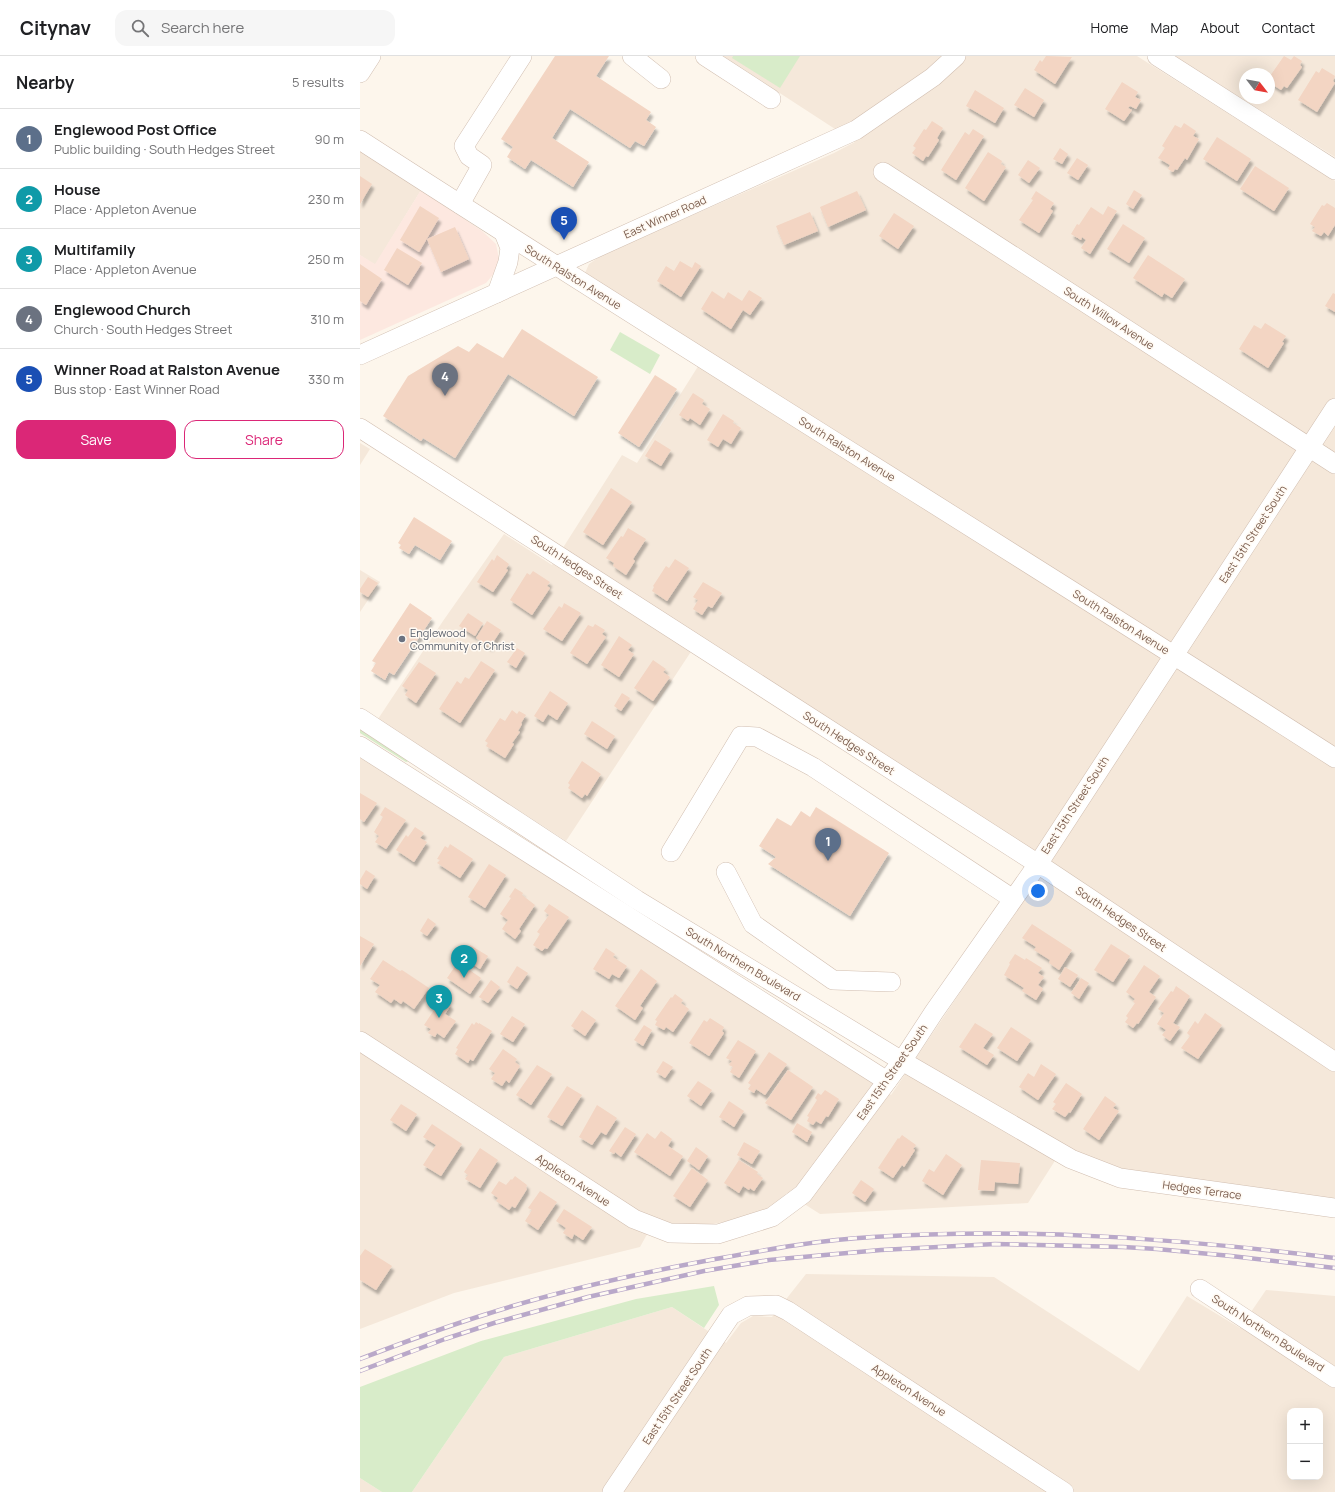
<!DOCTYPE html>
<meta charset="utf-8">
<style>
:root{--surface:#fff;--page:#f6f6f6;--text:#202124;--muted:#757577;--line:#e0e0e0;--accent:#db2777}
body{margin:0;font-family:Manrope,sans-serif;background:var(--page);color:var(--text)}
.controls{position:absolute;right:12px;bottom:12px;display:grid;overflow:hidden;border-radius:8px;box-shadow:0 4px 16px #0002}
.controls button{width:36px;height:36px;display:grid;place-items:center;padding:0;border:0;border-bottom:1px solid var(--line);background:var(--surface);color:var(--text);font:20px sans-serif}
.compass{position:absolute;left:879px;top:12px;width:36px;height:36px;border-radius:50%;background:var(--surface);box-shadow:0 4px 16px #0002;rotate:121deg}
.you{position:absolute;left:678px;top:835px;width:14px;height:14px;margin:-10px;border:3px solid #fff;border-radius:50%;background:#1a73e8;box-shadow:0 0 0 6px #1a73e833}
.badge{display:grid;place-items:center;width:26px;height:26px;border-radius:50%;background:var(--accent);color:#fff;font-size:13px;font-weight:700}
.pin{position:absolute;translate:-50% -33px;filter:drop-shadow(0 1px 2px #0008)}
.pin::after{content:'';position:absolute;top:21px;width:14px;height:12px;background:inherit;clip-path:polygon(0 0,100% 0,50% 100%)}
.list{margin:0;padding:0;list-style:none}
h2{display:flex;justify-content:space-between;align-items:center;height:52px;margin:0;padding:0 16px;font-size:17px}
h2 small{font-size:13px;font-weight:400;color:var(--muted)}
.list li{display:grid;grid-template-columns:26px 1fr auto;gap:12px;align-items:center;box-sizing:border-box;height:60px;padding:0 16px;border-top:1px solid var(--line)}
.list b{display:block;font-size:15px;white-space:nowrap}
.list p{margin:0;font-size:13px;white-space:nowrap;color:var(--muted)}
.list em{font-size:13px;font-style:normal;color:var(--muted)}
.actions{display:flex;gap:8px;padding:12px 16px}
.actions a{flex:1;padding:9px 0;border:1px solid var(--accent);border-radius:12px;text-align:center;font-size:14px;color:var(--accent)}
.actions .main{background:var(--accent);color:#fff}
.icon{flex:none;width:22px;height:22px;fill:none;stroke:currentColor;stroke-width:2;stroke-linecap:round;stroke-linejoin:round}
.map{position:relative;flex:none;width:975px;height:1436px;overflow:hidden}
header{display:flex;align-items:center;gap:24px;box-sizing:border-box;height:56px;padding:0 20px;background:var(--surface);border-bottom:1px solid var(--line)}
header strong{font-size:19px}
nav{display:flex;gap:22px;margin-inline-start:auto;font-size:14px}
.search{width:280px;height:36px;background:var(--page);display:flex;align-items:center;gap:10px;box-sizing:border-box;padding:0 14px;border-radius:12px;color:var(--muted);font-size:15px}
main{display:flex}
aside{flex:1;background:var(--surface)}
.map>svg:first-child{display:block}
.residential{fill:#f5e8da;fill-rule:evenodd}
.commercial{fill:#fde8e0}
.green{fill:#d8ecc9}
.building{fill:#f3d5c3;filter:url(#shadow)}
.lines{fill:none;stroke-linecap:round;stroke-linejoin:round}
.minor-casing{stroke:#d1beb0;stroke-width:20}
.minor{stroke:#fff;stroke-width:19}
.rail-casing{stroke:#b9a8c9;stroke-width:4.5}
.rail{stroke:#fffaf3;stroke-width:3;stroke-dasharray:9;stroke-linecap:butt}
.worship-dot{fill:#6b7280;stroke:#fffaf3;stroke-width:1.5}
.labels{text-anchor:middle;stroke-width:3;stroke-linejoin:round;paint-order:stroke}
.street-label{font-size:11px;fill:#7a5c4d;stroke:#fffaf3}
.worship-label{font-size:11px;fill:#5b616d;stroke:#fffaf3;text-anchor:start}
</style>
<header>
<strong>Citynav</strong>
<div class="search"><svg class="icon" aria-label="search" viewBox="0 0 24 24"><circle cx="10" cy="10" r="6"/><path d="M15 15l6 6"/></svg>Search here</div>
<nav><a>Home</a><a>Map</a><a>About</a><a>Contact</a></nav>
</header>
<main>
<aside>
<h2>Nearby<small>5 results</small></h2>
<ul class="list">
<li><span class="badge" style="background:#5c6f8a">1</span><div><b>Englewood Post Office</b><p>Public building · South Hedges Street</p></div><em>90 m</em></li>
<li><span class="badge" style="background:#0f9aa8">2</span><div><b>House</b><p>Place · Appleton Avenue</p></div><em>230 m</em></li>
<li><span class="badge" style="background:#0f9aa8">3</span><div><b>Multifamily</b><p>Place · Appleton Avenue</p></div><em>250 m</em></li>
<li><span class="badge" style="background:#6b7280">4</span><div><b>Englewood Church</b><p>Church · South Hedges Street</p></div><em>310 m</em></li>
<li><span class="badge" style="background:#1a4fb4">5</span><div><b>Winner Road at Ralston Avenue</b><p>Bus stop · East Winner Road</p></div><em>330 m</em></li>
</ul>
<div class="actions"><a class="main">Save</a><a>Share</a></div>
</aside>
<div class="map">
<svg width="975" height="1436" viewBox="0 0 975 1436">
<defs>
<filter id="shadow"><feDropShadow dx="2.5" dy="4.5" stdDeviation="1" flood-color="#0004"/></filter>
</defs>
<rect width="100%" height="100%" fill="#fdf6ec"/>
<g class="residential">
<path d="M363 0H777L975 125V1145L759 1114 720 1099 705 1089 668 1147 460 1158 427 1137 412 1151 380 1163 342 1170 311 1167 296 1162 280 1191 94 1237 0 1273V701L531 1039 688 806 340 582 206 785 18 663 83 565 144 478 192 509 262 399 277 407 337 312 346 294 225 217 229 208 242 199 474 97 495 86Z"/>
<path d="M814 0H975V101ZM885 18H909V42H885Z"/>
<path d="M0 93 61 134 15 209 0 199Z"/>
<path d="M0 387 10 393 0 409Z"/>
<path d="M0 514 20 526 0 556Z"/>
<path d="M446 1218 634 1221 779 1315 827 1240 880 1272 906 1234 975 1240V1436H52L144 1301 312 1251 366 1287 381 1267 393 1260 412 1261ZM930 1355H960V1421H930Z"/>
<path d="M0 1422 22 1436H0Z"/>
</g>
<path class="commercial" d="M61 134 122 175 136 188 139 203 136 215 126 227 0 284V199L15 208Z"/>
<g class="green">
<path d="M373 0H440L420 32 372 2Z"/>
<path d="M260 276 300 299 290 318 250 294Z"/>
<path d="M0 668 49 705 46 706 0 677Z"/>
<path d="M354 1230 359 1249 344 1272 312 1251 144 1301 52 1436H22L0 1422V1331L121 1285 276 1243Z"/>
</g>
<g class="building">
<path d="M195 0H249L236 20 291 56 286 64 296 71 284 90 275 85 270 92 210 53 192 82 229 106 213 131 171 104 165 113 147 101 153 91 141 83Z"/>
<path d="M686 0 712 1 695 28 674 14 680 4 682 6Z"/>
<path d="M924 0 931 4 934 0 942 5 940 9 942 11 927 32 924 30 921 34 910 27 913 22 910 20Z"/>
<path d="M962 12 975 20 973 25 975 27 957 56 938 44 956 15 959 17Z"/>
<path d="M762 26 778 36 775 41 781 44 776 53 770 50 768 52 772 54 764 65 745 53Z"/>
<path d="M665 32 684 44 674 61 654 49Z"/>
<path d="M615 34 644 52 635 67 606 50Z"/>
<path d="M572 65 583 72 577 82 579 84 568 101 566 100 563 105 552 97 556 92 553 90 564 73 566 74Z"/>
<path d="M824 67 836 75 833 80 839 83 827 104 825 102 817 114 815 113 813 116 808 113 810 109 798 102 805 92 802 90 815 69 821 72Z"/>
<path d="M613 73 624 80 596 124 581 114 605 76 609 79Z"/>
<path d="M857 81 891 103 877 125 843 103Z"/>
<path d="M700 92 708 98 702 108 693 103Z"/>
<path d="M628 96 642 105 641 108 646 111 624 145 605 132Z"/>
<path d="M717 102 728 109 718 124 707 117Z"/>
<path d="M668 104 680 112 669 127 658 119Z"/>
<path d="M895 110 929 132 914 155 880 133Z"/>
<path d="M0 120 12 128 0 148Z"/>
<path d="M774 134 782 139 773 153 766 148Z"/>
<path d="M497 135 506 154 468 171 460 151Z"/>
<path d="M676 135 694 147 690 153 693 155 679 177 659 164 673 144 671 143Z"/>
<path d="M967 147 975 152V169L968 180 964 176 961 180 952 175 955 171 950 168 962 149 964 150Z"/>
<path d="M60 150 79 162 59 196 40 184Z"/>
<path d="M748 150 757 155 730 198 721 192 726 184 722 181 721 184 711 178 717 168 719 169 731 151 743 159Z"/>
<path d="M450 156 458 175 424 189 416 170Z"/>
<path d="M534 157 554 170 538 193 519 180Z"/>
<path d="M763 168 785 182 769 207 747 193Z"/>
<path d="M95 171 109 203 81 216 67 183Z"/>
<path d="M37 192 62 207 48 229 24 214Z"/>
<path d="M788 199 825 223 812 242 804 237 802 241 773 222Z"/>
<path d="M320 205 332 212 335 206 341 210 321 241 297 225 306 210 314 215Z"/>
<path d="M0 208 22 223 6 249 0 245Z"/>
<path d="M389 234 402 242 390 259 383 254 371 273 341 253 352 235 364 243 368 236 382 245Z"/>
<path d="M973 237 975 238V256L965 250Z"/>
<path d="M905 267 926 280 922 286 924 287 908 312 879 293 894 269 901 273Z"/>
<path d="M162 273 238 321 214 360 148 318 95 402 63 382 61 385 23 360 48 320 98 290 109 296 117 287 143 302Z"/>
<path d="M295 319 317 333 279 391 258 377Z"/>
<path d="M333 337 344 344 342 348 350 353 340 369 330 362 328 365 319 359Z"/>
<path d="M363 358 374 365 373 367 381 372 371 388 363 383 358 391 347 384Z"/>
<path d="M295 384 311 394 301 410 285 400Z"/>
<path d="M251 432 272 446 243 489 223 476Z"/>
<path d="M54 461 92 485 80 504 55 489 49 498 39 492 41 489 38 487Z"/>
<path d="M268 472 286 483 273 503 275 505 266 519 253 510 254 507 246 502 261 480 263 481Z"/>
<path d="M137 499 149 508 146 513 148 514 133 536 117 526 132 503 134 505Z"/>
<path d="M315 503 329 512 307 545 292 535 294 531 293 530 306 510 309 512Z"/>
<path d="M173 515 190 526 187 530 190 532 172 559 150 544 167 517 170 519Z"/>
<path d="M8 521 18 527 8 541 0 536V533Z"/>
<path d="M343 526 362 537 352 552 348 550 342 559 333 553 338 544 333 541Z"/>
<path d="M50 547 72 562 34 619 29 616 25 624 11 615 16 607 12 605Z"/>
<path d="M204 547 221 557 202 585 183 573 199 550 202 552Z"/>
<path d="M108 557 123 567 115 580 99 570Z"/>
<path d="M127 565 141 574 130 591 116 582Z"/>
<path d="M235 568 245 574 242 578 246 581 227 608 210 597 228 569 233 571Z"/>
<path d="M259 580 272 589 268 594 274 598 259 621 241 609Z"/>
<path d="M157 592 165 597 156 612 147 606Z"/>
<path d="M293 604 306 613 303 616 310 621 293 645 274 632Z"/>
<path d="M121 605 135 614 100 667 79 653 97 625 101 628 105 621 109 623Z"/>
<path d="M59 606 76 617 56 647 45 639 48 634 42 630Z"/>
<path d="M190 635 208 647 197 664 188 658 183 666 174 660Z"/>
<path d="M262 637 270 642 261 655 254 650Z"/>
<path d="M152 654 157 658 159 655 166 659 161 667 162 668 158 675 160 676 152 687 154 688 145 702 126 690 128 687 125 685 140 662 145 665Z"/>
<path d="M232 665 255 680 247 693 224 678Z"/>
<path d="M222 705 241 718 227 740 225 738 222 742 208 732 210 729 208 727Z"/>
<path d="M0 737 17 747 4 766 0 763Z"/>
<path d="M25 751 46 764 26 793 15 786 19 780 14 776 23 761 20 759Z"/>
<path d="M456 751 529 797 490 860 408 808 416 801 399 790 417 762 431 770 441 755 450 761Z"/>
<path d="M55 771 64 777 60 782 67 786 54 806 36 794 46 779 48 781Z"/>
<path d="M90 788 113 803 100 822 77 807 80 804 77 803 85 790 88 792Z"/>
<path d="M129 808 146 819 125 852 108 841Z"/>
<path d="M6 814 15 820 7 833 0 828V824Z"/>
<path d="M155 832 163 837 162 839 175 849 159 873 161 875 155 883 142 873 148 864 140 858 151 842 149 841Z"/>
<path d="M189 848 209 861 187 893 185 892 182 895 173 889 180 878 177 876 189 859 184 855Z"/>
<path d="M68 862 76 868 67 880 60 875Z"/>
<path d="M672 868 712 894 699 914 689 907 690 904 674 894 676 891 662 882Z"/>
<path d="M0 880 14 888 0 910Z"/>
<path d="M751 888 770 900 753 926 734 914Z"/>
<path d="M110 889 128 900 120 913 102 901Z"/>
<path d="M246 892 255 898 253 901 267 910 259 922 252 918 249 923 233 913Z"/>
<path d="M655 898 665 904 666 902 682 912 678 917 684 921 678 929 683 933 676 944 662 935 664 932 644 919 650 908 649 907Z"/>
<path d="M23 904 40 915 42 914 69 932 54 953 43 945 41 948 34 943 31 947 15 936 20 929 10 923Z"/>
<path d="M98 906 121 922 110 938 87 922Z"/>
<path d="M784 909 800 920 789 936 796 941 778 968 777 967 773 972 765 966 768 962 766 960 775 947 773 946 775 943 766 936Z"/>
<path d="M157 910 168 917 157 933 147 926Z"/>
<path d="M705 911 718 919 710 931 698 923Z"/>
<path d="M281 913 297 925 280 950 283 952 275 964 255 950Z"/>
<path d="M721 922 729 927 719 943 711 937Z"/>
<path d="M131 924 140 931 128 947 119 941Z"/>
<path d="M816 930 830 940 813 967 820 971 810 985 802 979 806 974 797 968 804 957 798 953 811 935 813 936Z"/>
<path d="M315 938 323 944 321 947 329 953 313 976 306 971 304 974 295 969 297 965 295 964 311 941 312 942Z"/>
<path d="M82 942 91 949 85 958 96 965 84 982 77 977 75 981 68 977 71 973 64 969Z"/>
<path d="M222 954 236 964 225 980 211 970Z"/>
<path d="M845 957 862 969 838 1003 821 992 830 980 827 977 835 965 838 968Z"/>
<path d="M152 960 165 968 153 986 140 978Z"/>
<path d="M350 962 364 971 362 975 364 977 349 1000 329 987 344 964 347 966Z"/>
<path d="M116 966 119 968V967L132 975 113 1005 110 1003 108 1007 95 998 98 993 96 992 112 967 114 969Z"/>
<path d="M615 967 633 978 623 992 634 999 627 1009 599 991Z"/>
<path d="M284 969 292 974 283 990 274 984Z"/>
<path d="M651 971 671 984 657 1005 637 992Z"/>
<path d="M378 984 396 995 379 1022 370 1016 373 1011 369 1009 372 1005 366 1002Z"/>
<path d="M143 993 157 1003 155 1006 160 1010 149 1027 146 1024 142 1030 131 1023 135 1017 129 1013Z"/>
<path d="M409 996 427 1008 405 1039 396 1033 394 1037 388 1033 391 1029 388 1027Z"/>
<path d="M303 1005 313 1011 305 1022 296 1016Z"/>
<path d="M681 1008 696 1018 678 1044 659 1031 668 1017 674 1021Z"/>
<path d="M177 1009 192 1018 171 1049 156 1039Z"/>
<path d="M428 1014 453 1031 431 1064 405 1047Z"/>
<path d="M338 1025 352 1034 341 1050 327 1040Z"/>
<path d="M706 1027 722 1038 710 1057 709 1056 705 1061 692 1053 696 1048 693 1046Z"/>
<path d="M207 1030 222 1039 202 1070 187 1061Z"/>
<path d="M465 1034 479 1043 468 1061 466 1060 461 1068 456 1065 453 1069 447 1065 449 1061 447 1060 457 1044 455 1042 458 1037 461 1039Z"/>
<path d="M745 1040 756 1048 753 1052 759 1055 739 1084 723 1073Z"/>
<path d="M369 1045 384 1055 374 1071 359 1061Z"/>
<path d="M41 1048 57 1058 46 1075 30 1064Z"/>
<path d="M237 1049 257 1062 246 1079 241 1076 232 1089 219 1081Z"/>
<path d="M437 1067 452 1076 447 1086 432 1076Z"/>
<path d="M72 1068 102 1088 81 1120 63 1109 76 1089 63 1081Z"/>
<path d="M265 1071 276 1078 261 1101 255 1096 254 1098 249 1095Z"/>
<path d="M301 1075 312 1083 308 1090 323 1100 310 1120 274 1096 287 1077 295 1083Z"/>
<path d="M542 1079 556 1089 553 1093 555 1094 544 1111 542 1109 533 1122 518 1112 538 1082 539 1083Z"/>
<path d="M384 1086 400 1095 392 1108 377 1099Z"/>
<path d="M336 1091 348 1100 339 1114 327 1105Z"/>
<path d="M120 1092 138 1104 120 1132 105 1123 108 1119 104 1116Z"/>
<path d="M586 1098 602 1109 583 1139 562 1125 569 1113 574 1116Z"/>
<path d="M379 1104 398 1116 397 1118 403 1122 394 1135 390 1132 389 1134 383 1130 379 1137 364 1127Z"/>
<path d="M621 1104 660 1107 658 1128 635 1126 634 1135 618 1134Z"/>
<path d="M332 1112 348 1124 330 1151 313 1140Z"/>
<path d="M155 1120 167 1129 166 1132 167 1133 155 1152 152 1150 149 1154 136 1145 138 1142 131 1137 139 1125 146 1129 151 1123 152 1124Z"/>
<path d="M501 1124 514 1133 505 1146 492 1137Z"/>
<path d="M180 1135 197 1146 178 1174 165 1165 172 1154 168 1152Z"/>
<path d="M204 1153 232 1171 223 1184 214 1178 212 1183 203 1177 206 1172 196 1165Z"/>
<path d="M5 1193 32 1210 16 1234 0 1224V1200Z"/>
</g>
<g class="lines">
<defs>
<g id="minor">
<path d="M272 0 301 23"/>
<path d="M345 0 411 43"/>
<path d="M797 0 975 114"/>
<path d="M0 17 11 0"/>
<path d="M0 84C323 293 651 494 975 702"/>
<path d="M523 116 975 408"/>
<path d="M100 148 122 109 109 100 104 90 162 0"/>
<path d="M137 237 148 206 150 192 144 177"/>
<path d="M0 299 496 74 573 21 596 0"/>
<path d="M0 372 678 808 975 1006"/>
<path d="M0 662 277 844 542 1005 711 1103 760 1122 975 1152"/>
<path d="M0 690 527 1025"/>
<path d="M311 796 381 680 397 681 453 711 653 843"/>
<path d="M366 816 393 868 473 924 531 926"/>
<path d="M0 985 274 1163 310 1177 358 1178 412 1161 443 1138 542 1005 574 956 678 808 975 352"/>
<path d="M840 1233 975 1322"/>
<path d="M252 1436 371 1259 388 1250 416 1249 428 1255 704 1436"/>
</g>
</defs>
<use href="#minor" class="minor-casing"/>
<use href="#minor" class="minor"/>
<defs>
<g id="rail">
<path d="M0 1303C42 1287 84 1271 127 1258 198 1235 271 1219 345 1205 400 1195 456 1184 513 1181 667 1171 822 1183 975 1202"/>
<path d="M0 1315 85 1283 134 1267 228 1241 344 1215 409 1204 521 1194 635 1188 763 1191 797 1193 871 1200 975 1212"/>
</g>
</defs>
<use href="#rail" class="rail-casing"/>
<use href="#rail" class="rail"/>
</g>
<circle class="worship-dot" cx="42" cy="583" r="4"/>
<g class="labels">
<g class="street-label">
<text transform="translate(305 161) rotate(-24)" y="4">East Winner Road</text>
<text transform="translate(213 221) rotate(32)" y="4">South Ralston Avenue</text>
<text transform="translate(749 262) rotate(33)" y="4">South Willow Avenue</text>
<text transform="translate(487 393) rotate(32)" y="4">South Ralston Avenue</text>
<text transform="translate(893 478) rotate(-57)" y="4">East 15th Street South</text>
<text transform="translate(217 511) rotate(33)" y="4">South Hedges Street</text>
<text transform="translate(761 566) rotate(32)" y="4">South Ralston Avenue</text>
<text transform="translate(489 687) rotate(33)" y="4">South Hedges Street</text>
<text transform="translate(715 749) rotate(-57)" y="4">East 15th Street South</text>
<text transform="translate(761 863) rotate(34)" y="4">South Hedges Street</text>
<text transform="translate(383 908) rotate(31)" y="4">South Northern Boulevard</text>
<text transform="translate(532 1016) rotate(-55)" y="4">East 15th Street South</text>
<text transform="translate(213 1124) rotate(33)" y="4">Appleton Avenue</text>
<text transform="translate(842 1134) rotate(8)" y="4">Hedges Terrace</text>
<text transform="translate(908 1277) rotate(33)" y="4">South Northern Boulevard</text>
<text transform="translate(549 1334) rotate(33)" y="4">Appleton Avenue</text>
<text transform="translate(317 1340) rotate(-56)" y="4">East 15th Street South</text>
</g>
<g class="worship-label">
<text x="50" y="581">Englewood<tspan x="50" dy="13">Community of Christ</tspan></text>
</g>
</g>
</svg>
<div class="controls">
<button>+</button>
<button>−</button>
</div>
<svg class="compass" viewBox="-18 -18 36 36"><path d="M0-13l5 13h-10z" fill="#e53935"/><path d="M0 13l5-13h-10z" fill="#757577"/></svg>
<div class="you"></div>
<div class="pin badge" style="left:468px;top:805px;background:#5c6f8a">1</div>
<div class="pin badge" style="left:104px;top:922px;background:#0f9aa8">2</div>
<div class="pin badge" style="left:79px;top:962px;background:#0f9aa8">3</div>
<div class="pin badge" style="left:85px;top:340px;background:#6b7280">4</div>
<div class="pin badge" style="left:204px;top:184px;background:#1a4fb4">5</div>
</div>
</main>
